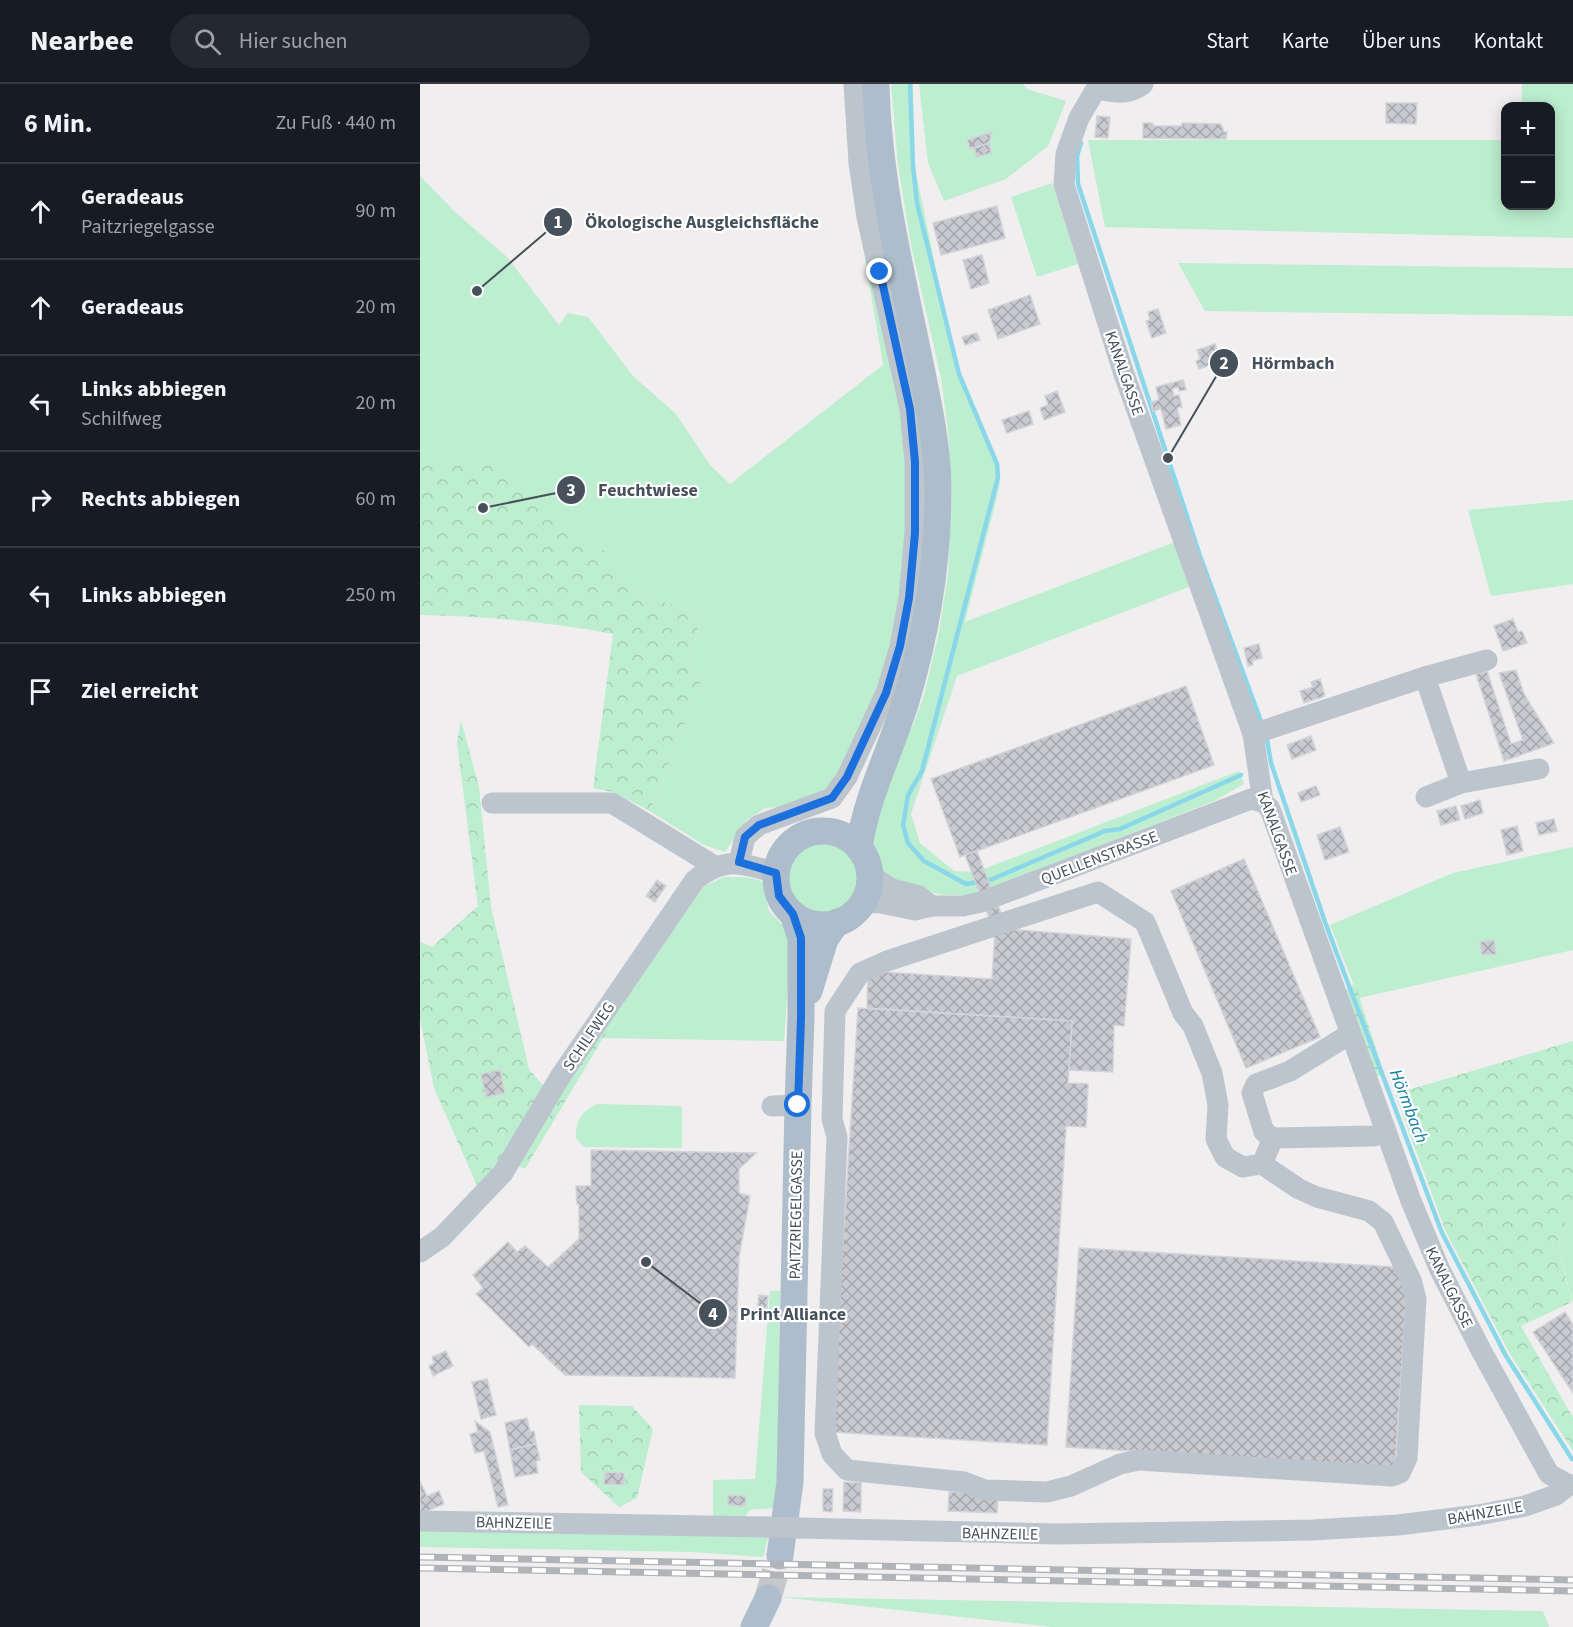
<!DOCTYPE html>
<html lang="de">
<meta charset="utf-8">
<style>
:root{--surface:#171b24;--page:#242831;--text:#f1f3f6;--muted:#9ea1a6;--line:#363941}
body{margin:0;font-family:"Source Sans 3",sans-serif;background:var(--page);color:var(--text)}
.controls{position:absolute;right:18px;top:18px;display:grid;overflow:hidden;border-radius:12px;box-shadow:0 3px 15px #0003}
.controls button{width:54px;height:54px;display:grid;place-items:center;padding:0;border:0;border-bottom:2px solid var(--line);background:var(--surface);color:var(--text);font:30px sans-serif}
.stop{position:absolute;width:18px;height:18px;margin:-14px;border:4px solid #1b70dd;border-radius:50%;background:#fff}
.stop.end{background:#1b70dd;border-color:#fff;box-shadow:0 2px 6px #0008}
.list{margin:0;padding:0;list-style:none}
h2{display:flex;justify-content:space-between;align-items:center;height:78px;margin:0;padding:0 24px;font-size:26px}
h2 small{font-size:20px;font-weight:400;color:var(--muted)}
.list li{display:grid;grid-template-columns:39px 1fr auto;gap:18px;align-items:center;box-sizing:border-box;height:96px;padding:0 24px;border-top:2px solid var(--line)}
.list b{display:block;font-size:22px;white-space:nowrap}
.list p{margin:0;font-size:20px;white-space:nowrap;color:var(--muted)}
.list em{font-size:20px;font-style:normal;color:var(--muted)}
.icon{flex:none;width:33px;height:33px;fill:none;stroke:currentColor;stroke-width:2;stroke-linecap:round;stroke-linejoin:round}
.map{position:relative;flex:none;width:1153px;height:1543px;overflow:hidden}
header{display:flex;align-items:center;gap:36px;box-sizing:border-box;height:84px;padding:0 30px;background:var(--surface);border-bottom:2px solid var(--line)}
header strong{font-size:28px}
nav{display:flex;gap:33px;margin-inline-start:auto;font-size:21px}
.search{width:420px;height:54px;background:var(--page);display:flex;align-items:center;gap:15px;box-sizing:border-box;padding:0 21px;border-radius:33px;color:var(--muted);font-size:22px}
main{display:flex}
aside{flex:1;background:var(--surface)}
.map>svg:first-child{display:block}
.green{fill:#bceecf}
.forest{fill:url(#forest-crowns)}
.wetland{fill:url(#wetland-marsh)}
.lines{fill:none;stroke-linecap:round;stroke-linejoin:round}
.stream{stroke:#8ad7ea;stroke-width:4.5}
.building{fill:url(#building-cross-hatch);stroke:#d2d4d9;stroke-width:1.5}
.major-tunnel{stroke:#c6c7c9;stroke-width:27;stroke-dasharray:27 14;stroke-linecap:butt}
.minor{stroke:#bcc5cd;stroke-width:21}
.major{stroke:#adbdcc;stroke-width:27}
.rail-casing{stroke:#b0b3b8;stroke-width:7}
.rail{stroke:#fff;stroke-width:4.5;stroke-dasharray:14;stroke-linecap:butt}
.minor-bridge{stroke:#bcc5cd;stroke-width:21}
.route{stroke:#1b70dd;stroke-width:8}
.labels{text-anchor:middle;stroke-width:4.5;stroke-linejoin:round;paint-order:stroke}
.street-label{font-size:16px;fill:#46515b;stroke:#fff}
.water-label{font-size:18px;font-style:italic;fill:#0e819f;stroke:#fff}
.leader{fill:none;stroke:#46515b;stroke-width:2}
.callout-dot{fill:#46515b;stroke:#fff;stroke-width:2}
.mark-label{font-size:18px;text-anchor:middle;font-weight:bold;fill:#fff}
.callout-label{font-size:18px;text-anchor:middle;font-weight:bold;fill:#46515b;stroke:#fff;stroke-width:4.5;stroke-linejoin:round;paint-order:stroke}
</style>
<header>
<strong>Nearbee</strong>
<div class="search"><svg class="icon" aria-label="search" viewBox="0 0 24 24"><circle cx="10" cy="10" r="6"/><path d="M15 15l6 6"/></svg>Hier suchen</div>
<nav><a>Start</a><a>Karte</a><a>Über uns</a><a>Kontakt</a></nav>
</header>
<main>
<aside>
<h2>6 Min.<small>Zu Fuß · 440 m</small></h2>
<ul class="list">
<li><svg class="icon" aria-label="ahead" viewBox="0 0 24 24"><path d="M12 20V5M6 11l6-6 6 6"/></svg><div><b>Geradeaus</b><p>Paitzriegelgasse</p></div><em>90 m</em></li>
<li><svg class="icon" aria-label="ahead" viewBox="0 0 24 24"><path d="M12 20V5M6 11l6-6 6 6"/></svg><div><b>Geradeaus</b></div><em>20 m</em></li>
<li><svg class="icon" aria-label="left" viewBox="0 0 24 24"><path d="M17 20v-9H6M10 6l-5 5 5 5"/></svg><div><b>Links abbiegen</b><p>Schilfweg</p></div><em>20 m</em></li>
<li><svg class="icon" aria-label="right" viewBox="0 0 24 24"><path d="M7 20v-9h11M14 6l5 5-5 5"/></svg><div><b>Rechts abbiegen</b></div><em>60 m</em></li>
<li><svg class="icon" aria-label="left" viewBox="0 0 24 24"><path d="M17 20v-9H6M10 6l-5 5 5 5"/></svg><div><b>Links abbiegen</b></div><em>250 m</em></li>
<li><svg class="icon" aria-label="arrive" viewBox="0 0 24 24"><path d="M6 21V4h12l-3 4 3 4H6"/></svg><div><b>Ziel erreicht</b></div></li>
</ul>
</aside>
<div class="map">
<svg width="1153" height="1543" viewBox="0 0 1153 1543">
<defs>
<pattern id="forest-crowns" width="20" height="18" patternUnits="userSpaceOnUse" patternTransform="scale(1.5)"><rect width="20" height="18" fill="#bceecf"/><path d="M2 6a3 3 0 1 1 6 0M12 15a3 3 0 1 1 6 0" fill="none" stroke="#a3ceb4"/></pattern>
<pattern id="wetland-marsh" width="20" height="14" patternUnits="userSpaceOnUse" patternTransform="scale(1.5)"><rect width="20" height="14" fill="#bceecf"/><path d="M1 5h8M5 5V1M11 12h8M15 12V8" fill="none" stroke="#a3ceb4"/></pattern>
<pattern id="building-cross-hatch" width="8" height="8" patternUnits="userSpaceOnUse" patternTransform="scale(1.5)"><rect width="8" height="8" fill="#c8cad0"/><path d="M0 0l8 8M0 8l8-8" fill="none" stroke="#a4a6ac"/></pattern>
</defs>
<rect width="100%" height="100%" fill="#f0eeee"/>
<g class="green">
<path d="M471 0H493L495 84 527 238 539 288 578 378 580 401 545 538 758 457 774 501 537 592 491 730 500 759 534 787 556 788 819 687 824 700 794 717 552 811H521L475 797 462 787 452 758 453 734 494 639 504 611 519 548 528 490 532 412 528 347 521 294 491 161 478 81Z"/>
<path d="M499 0H603L607 5 646 17 628 62 586 95 524 117 508 79Z"/>
<path d="M1102 0H1153V154L685 143 668 56H1085L1086 122H1130V22H1101Z"/>
<path d="M0 92 36 129 87 173 139 241 148 229 168 233 213 292 256 330 290 381 310 400 463 281 432 98 481 306 488 393 480 534 461 601 433 665 405 709 377 722 345 724 327 736 305 768 284 761 230 727 281 597 271 574 281 531 205 504 183 466 0 382Z"/>
<path d="M632 99 658 180 617 193 591 113Z"/>
<path d="M758 179 1153 184V232L785 227Z"/>
<path d="M1153 416V500L1071 512 1048 426Z"/>
<circle cx="403" cy="795" r="37"/>
<path d="M1153 763V866L939 914 910 841 1033 789Z"/>
<path d="M304 793H325L342 797 349 827 368 847V901L364 957 183 954 212 912 222 884 281 804Z"/>
<path d="M177 1020 260 1022 262 1024V1064L164 1063 156 1054C155 1037 162 1027 177 1020Z"/>
<path d="M1153 1112V1219L1138 1164Z"/>
<path d="M350 1207H360L358 1395 354 1424 330 1426 323 1435H293V1396L335 1395Z"/>
<path d="M0 1444 349 1450 343 1473 272 1468 0 1463Z"/>
<path d="M360 1513 1123 1527 1129 1543H633Z"/>
</g>
<g class="forest">
<path d="M67 380 184 467 205 504 281 531 271 574 281 597 230 727 193 708 173 704 193 550C129 538 65 532 0 531V381Z"/>
<path d="M41 636 59 703 71 823 109 985 126 1005 104 1047 58 1104 14 1004 0 935V858L12 863 58 822 37 659Z"/>
<path d="M222 884 212 912 183 954 105 1085 97 1081 199 912Z"/>
<path d="M1153 957V1112L1138 1164 1152 1218 1101 1242 1153 1334V1367L1090 1270 1026 1148 975 1010Z"/>
<path d="M159 1321 212 1322 233 1345 217 1414 199 1423 161 1388Z"/>
</g>
<path class="wetland" d="M935 900 964 989 956 994 924 907Z"/>
<g class="lines">
<g class="stream">
<path d="M490 0 493 82 497 119 539 290 577 380 578 393 502 687 488 711 483 741 488 759 504 777 546 800 570 796 685 747 700 745 821 691"/>
<path d="M661 59 657 72 658 100 780 472 842 640"/>
<path d="M847 656 851 679 905 838 1022 1149 1086 1272 1152 1375"/>
</g>
</g>
<g class="building">
<path d="M966 19H997L996 40 966 39Z"/>
<path d="M677 32 690 33 688 54 675 53Z"/>
<path d="M723 39H733V42H762V39L801 40 804 48H807L806 55 723 54Z"/>
<path d="M572 48 569 59 550 65 547 56Z"/>
<path d="M569 59 571 69 557 73 554 64Z"/>
<path d="M577 122 585 154 521 171 513 139Z"/>
<path d="M562 171 569 199 551 205 543 176Z"/>
<path d="M610 211 620 240 578 255 568 226Z"/>
<path d="M738 225 746 249 732 254 726 237 730 236 728 228Z"/>
<path d="M557 249 560 256 545 261 542 253Z"/>
<path d="M795 260 801 277 779 285 776 277 780 275 777 266Z"/>
<path d="M763 296 766 306 759 307 758 303 752 305 754 312 759 311 762 323 757 324 761 341 746 345 741 325 733 327 731 318 739 316 736 303Z"/>
<path d="M637 307 645 328 624 336 620 324 628 321 625 312Z"/>
<path d="M609 327 613 340 587 349 582 336Z"/>
<path d="M1093 535 1098 548 1102 547 1107 559 1083 567 1074 542Z"/>
<path d="M839 560 842 574 832 577 833 581 828 582 824 564Z"/>
<path d="M1096 586 1104 610 1134 659 1084 677 1056 590 1067 587 1091 660 1103 656 1079 589Z"/>
<path d="M900 595 905 612 884 619 880 607 893 603 891 598Z"/>
<path d="M766 602 794 681 540 773 511 695Z"/>
<path d="M891 652 896 666 872 675 867 661Z"/>
<path d="M896 702 900 711 881 718 878 709Z"/>
<path d="M1060 716 1063 729 1045 735 1041 722Z"/>
<path d="M1036 722 1040 736 1021 741 1017 727Z"/>
<path d="M1134 735 1137 747 1119 751 1116 739Z"/>
<path d="M1097 742 1103 767 1087 771 1081 746Z"/>
<path d="M920 743 929 768 905 776 897 751Z"/>
<path d="M557 767 587 845 575 849 545 771Z"/>
<path d="M824 775 900 953 826 984 751 807Z"/>
<path d="M237 796 246 802 235 818 226 812Z"/>
<path d="M587 845 711 855 704 942 694 941 693 988 649 986 652 937 447 924 448 887 572 895 575 849Z"/>
<path d="M1074 856 1076 870 1062 871 1060 858Z"/>
<path d="M438 924 652 937 648 999 668 1000V1003L666 1043 646 1042 627 1361 411 1348Z"/>
<path d="M80 986 85 1009 66 1013 61 990Z"/>
<path d="M171 1066 336 1069 319 1085V1109L330 1112 319 1173 315 1294 145 1291 112 1260 109 1263 56 1210 63 1204 53 1191 88 1158 97 1168 105 1162 128 1183 159 1155V1120H157L156 1102H171Z"/>
<path d="M659 1164 975 1183 987 1201 975 1383 646 1363Z"/>
<path d="M339 1211 348 1212 346 1231 337 1230Z"/>
<path d="M1145 1228 1153 1241V1309L1113 1248Z"/>
<path d="M26 1267 33 1282 13 1292 9 1282 14 1279 12 1273Z"/>
<path d="M67 1295 76 1331 61 1335 52 1298Z"/>
<path d="M107 1334 110 1348 114 1347 116 1360 90 1366 85 1339Z"/>
<path d="M55 1337 70 1348 88 1421 78 1423 64 1367 55 1369 50 1350 58 1348Z"/>
<path d="M116 1360 120 1376 116 1377 118 1389 95 1393 90 1366Z"/>
<path d="M185 1388 204 1389V1401L184 1400Z"/>
<path d="M0 1397 7 1412 19 1407 24 1420 0 1430Z"/>
<path d="M424 1398 441 1399V1428L423 1427Z"/>
<path d="M403 1405H413L412 1428 403 1427Z"/>
<path d="M529 1408H549L578 1415 577 1429 528 1427Z"/>
<path d="M308 1411 326 1412 325 1422 308 1421Z"/>
</g>
<g class="lines">
<path class="major-tunnel" d="M348 1514 360 1472"/>
<g class="minor">
<path d="M679 0 659 34 646 70 644 101 704 290 833 650 843 718 850 725 991 1117 1020 1186 1062 1268 1129 1390 1149 1401"/>
<path d="M676 5C694 8 709 12 723 0"/>
<path d="M1005 593 1041 699 1119 685"/>
<path d="M833 650 1005 593 1067 576"/>
<path d="M1006 713 1041 699"/>
<path d="M72 719H192L296 783"/>
<path d="M319 778 325 753 339 741 412 714 427 693 466 609 480 563 489 514 495 449V378L490 325 447 133 439 79 434 0"/>
<path d="M449 790 472 805 499 812 512 822"/>
<path d="M443 818 461 819 495 826 512 822H543L561 818 831 715 843 718"/>
<path d="M930 950 870 987 836 1000 832 1009 844 1048 853 1054 953 1052 966 1049"/>
<path d="M352 1022 378 1021"/>
<path d="M842 1080 879 1105 897 1113 949 1127 963 1138 991 1196 996 1215 987 1374 980 1389 972 1392 719 1376 700 1380 651 1402 627 1408 565 1406 544 1398 427 1386 412 1370 405 1349 417 1053 412 1035 415 927 440 889 467 877 678 808 725 838 763 929 773 942 792 989 798 1021 796 1055 805 1073 823 1083 842 1080 853 1054"/>
<path d="M0 1168 22 1153 83 1089 140 993 275 796C306 772 321 779 356 789"/>
<path d="M0 1437 347 1443"/>
<path d="M379 1444 637 1450 892 1446 978 1441 1058 1431 1105 1422 1136 1411 1149 1401H1153"/>
</g>
<g class="major">
<circle cx="403" cy="794" r="47"/>
<path d="M439 764C446 713 471 666 486 617 506 550 518 478 518 407 518 356 505 305 495 255 477 170 458 87 456 0"/>
<path d="M389 907 405 855 417 838"/>
<path d="M360 1472 370 1398 378 1021 381 934V854L373 830"/>
<path d="M334 1543 348 1514"/>
</g>
<defs>
<g id="rail">
<path d="M0 1473 1153 1496"/>
<path d="M0 1484 1153 1507"/>
</g>
</defs>
<use href="#rail" class="rail-casing"/>
<use href="#rail" class="rail"/>
<path class="minor-bridge" d="M347 1443 379 1444"/>
</g>
<g class="lines">
<path class="route" d="M378 1021 381 934V854L373 830 359 812 356 789 319 778 325 753 339 741 412 714 427 693 466 609 480 562 489 514 495 449V378L490 325 460 188"/>
</g>
<g class="labels">
<g class="street-label">
<text transform="translate(705 289) rotate(71)" y="6">KANALGASSE</text>
<text transform="translate(858 749) rotate(70)" y="6">KANALGASSE</text>
<text transform="translate(679 773) rotate(-21)" y="6">QUELLENSTRASSE</text>
<text transform="translate(168 952) rotate(-56)" y="6">SCHILFWEG</text>
<text transform="translate(375 1131) rotate(-89)" y="6">PAITZRIEGELGASSE</text>
<text transform="translate(1030 1203) rotate(64)" y="6">KANALGASSE</text>
<text transform="translate(1065 1428) rotate(-10)" y="6">BAHNZEILE</text>
<text transform="translate(94 1438) rotate(1)" y="6">BAHNZEILE</text>
<text transform="translate(580 1449) rotate(1)" y="6">BAHNZEILE</text>
</g>
<g class="water-label">
<text transform="translate(989 1022) rotate(69)" y="6">Hörmbach</text>
</g>
</g>
<path class="leader" d="M57 207L138 138M748 374L804 279M63 424L151 406M226 1178L293 1229"/>
<g class="callout-dot">
<circle cx="57" cy="207" r="6"/>
<circle cx="748" cy="374" r="6"/>
<circle cx="63" cy="424" r="6"/>
<circle cx="226" cy="1178" r="6"/>
<circle cx="138" cy="138" r="15"/>
<circle cx="804" cy="279" r="15"/>
<circle cx="151" cy="406" r="15"/>
<circle cx="293" cy="1229" r="15"/>
</g>
<g class="mark-label">
<text x="138" y="144">1</text>
<text x="804" y="285">2</text>
<text x="151" y="412">3</text>
<text x="293" y="1236">4</text>
</g>
<g class="callout-label">
<text x="282" y="144">Ökologische Ausgleichsfläche</text>
<text x="873" y="285">Hörmbach</text>
<text x="228" y="412">Feuchtwiese</text>
<text x="373" y="1236">Print Alliance</text>
</g>
</svg>
<div class="controls">
<button>+</button>
<button>−</button>
</div>
<div class="stop" style="left:378px;top:1021px"></div>
<div class="stop end" style="left:460px;top:188px"></div>
</div>
</main>
